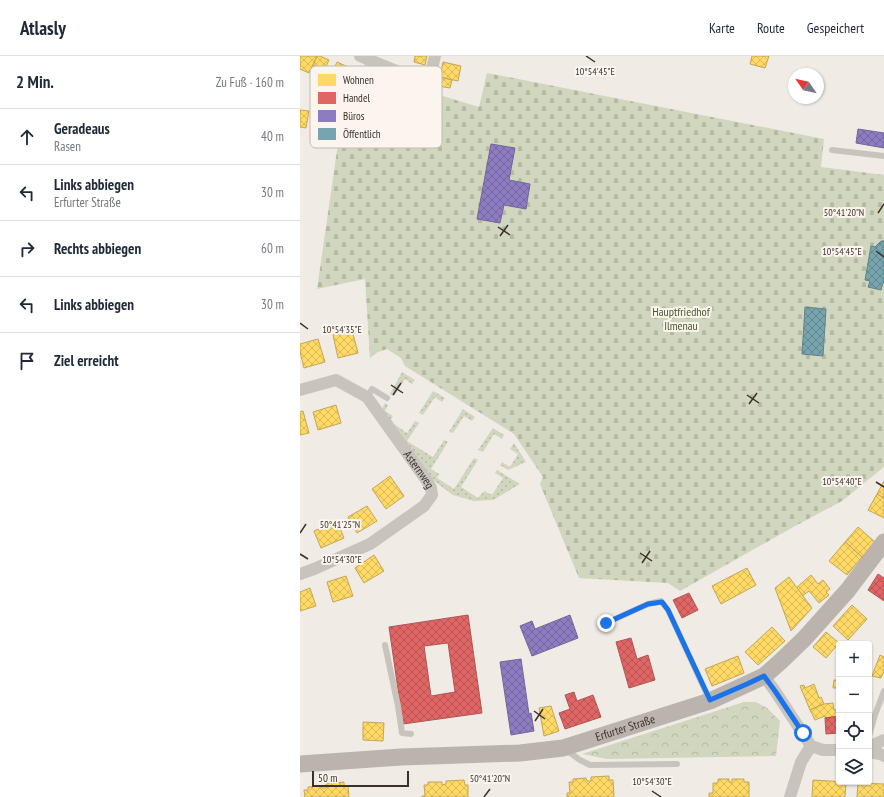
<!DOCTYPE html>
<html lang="de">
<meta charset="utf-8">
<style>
:root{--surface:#fff;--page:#f6f6f7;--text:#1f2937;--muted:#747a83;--line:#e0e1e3}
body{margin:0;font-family:"PT Sans Narrow",sans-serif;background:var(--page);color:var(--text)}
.controls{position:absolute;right:12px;bottom:12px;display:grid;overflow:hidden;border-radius:4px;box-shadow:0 1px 3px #0004}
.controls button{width:36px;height:36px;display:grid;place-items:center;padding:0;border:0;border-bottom:1px solid var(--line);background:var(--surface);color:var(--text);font:20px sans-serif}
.compass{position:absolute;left:488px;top:12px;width:36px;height:36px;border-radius:50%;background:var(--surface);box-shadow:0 1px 3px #0004;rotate:304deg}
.scale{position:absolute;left:12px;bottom:10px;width:97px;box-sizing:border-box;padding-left:4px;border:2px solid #3b302b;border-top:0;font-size:11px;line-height:14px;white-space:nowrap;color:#3b302b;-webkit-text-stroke:3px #fbf5ee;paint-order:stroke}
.stop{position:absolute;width:12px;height:12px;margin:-9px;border:3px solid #1a73e8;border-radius:50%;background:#fff}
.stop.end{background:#1a73e8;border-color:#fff;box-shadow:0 1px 4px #0008}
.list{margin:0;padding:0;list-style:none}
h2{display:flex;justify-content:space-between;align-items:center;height:52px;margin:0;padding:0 16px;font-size:17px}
h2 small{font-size:13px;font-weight:400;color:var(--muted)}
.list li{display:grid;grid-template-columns:26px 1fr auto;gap:12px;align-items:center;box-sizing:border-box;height:56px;padding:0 16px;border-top:1px solid var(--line)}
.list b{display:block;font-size:15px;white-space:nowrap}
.list p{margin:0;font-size:13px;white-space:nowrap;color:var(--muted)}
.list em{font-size:13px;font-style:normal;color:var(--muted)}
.icon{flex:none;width:22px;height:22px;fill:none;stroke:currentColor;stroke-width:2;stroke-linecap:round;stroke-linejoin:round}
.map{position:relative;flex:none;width:584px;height:741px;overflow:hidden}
header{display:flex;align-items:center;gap:24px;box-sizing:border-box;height:56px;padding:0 20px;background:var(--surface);border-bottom:1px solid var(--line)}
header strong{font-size:19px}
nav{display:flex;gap:22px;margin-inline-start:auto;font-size:14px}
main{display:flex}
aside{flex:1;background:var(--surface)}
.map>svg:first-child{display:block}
.grass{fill:url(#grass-dots)}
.cemetery{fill:url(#cemetery-stones)}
.park{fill:url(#park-crowns)}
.homes{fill:url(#homes-cross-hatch);stroke:#c4a654}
.shops{fill:url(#shops-cross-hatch);stroke:#ae5654;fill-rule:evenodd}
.offices{fill:url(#offices-cross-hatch);stroke:#756595}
.public{fill:url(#public-cross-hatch);stroke:#648287}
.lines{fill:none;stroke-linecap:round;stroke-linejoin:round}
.lane{stroke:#c9c3be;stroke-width:6}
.street{stroke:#c9c3be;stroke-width:12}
.secondary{stroke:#bab3ae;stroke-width:17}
.route{stroke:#1a73e8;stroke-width:5}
.ticks{fill:none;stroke:#3b302b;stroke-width:1.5}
.labels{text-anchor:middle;stroke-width:4;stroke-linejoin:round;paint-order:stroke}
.park-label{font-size:12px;fill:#4a5a2e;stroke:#fbf5ee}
.street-label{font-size:12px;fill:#3b302b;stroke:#fbf5ee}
.key{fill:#fbf5ee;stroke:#c1bab4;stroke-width:1}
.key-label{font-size:11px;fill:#3b302b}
.ticks-label{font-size:10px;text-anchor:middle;fill:#3b302b;stroke:#fbf5ee;stroke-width:4;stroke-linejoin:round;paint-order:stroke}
</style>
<header>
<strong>Atlasly</strong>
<nav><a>Karte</a><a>Route</a><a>Gespeichert</a></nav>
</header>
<main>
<aside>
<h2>2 Min.<small>Zu Fuß · 160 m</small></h2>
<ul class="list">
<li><svg class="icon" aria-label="ahead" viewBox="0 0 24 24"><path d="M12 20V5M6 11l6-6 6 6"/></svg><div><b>Geradeaus</b><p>Rasen</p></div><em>40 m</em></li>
<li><svg class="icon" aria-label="left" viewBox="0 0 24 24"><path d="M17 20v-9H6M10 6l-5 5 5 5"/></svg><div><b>Links abbiegen</b><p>Erfurter Straße</p></div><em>30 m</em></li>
<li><svg class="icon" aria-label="right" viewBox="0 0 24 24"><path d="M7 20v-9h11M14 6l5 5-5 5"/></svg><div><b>Rechts abbiegen</b></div><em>60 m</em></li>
<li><svg class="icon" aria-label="left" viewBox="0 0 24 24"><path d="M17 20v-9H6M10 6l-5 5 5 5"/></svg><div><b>Links abbiegen</b></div><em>30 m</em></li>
<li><svg class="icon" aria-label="arrive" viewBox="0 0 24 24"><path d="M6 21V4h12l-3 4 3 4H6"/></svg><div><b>Ziel erreicht</b></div></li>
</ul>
</aside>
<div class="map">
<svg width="584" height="741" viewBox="0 0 584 741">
<defs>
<pattern id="grass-dots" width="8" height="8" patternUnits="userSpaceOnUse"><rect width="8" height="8" fill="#d1d6bf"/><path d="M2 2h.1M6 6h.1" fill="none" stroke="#b4b8a4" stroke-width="1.8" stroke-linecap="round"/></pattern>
<pattern id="cemetery-stones" width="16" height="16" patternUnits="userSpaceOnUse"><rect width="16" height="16" fill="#d1d6bf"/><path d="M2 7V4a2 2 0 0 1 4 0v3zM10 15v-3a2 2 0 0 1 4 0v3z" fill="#b4b8a4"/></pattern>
<pattern id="park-crowns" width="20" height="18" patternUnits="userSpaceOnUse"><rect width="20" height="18" fill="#d1d6bf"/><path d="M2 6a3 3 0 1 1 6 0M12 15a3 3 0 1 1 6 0" fill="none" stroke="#b4b8a4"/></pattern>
<pattern id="homes-cross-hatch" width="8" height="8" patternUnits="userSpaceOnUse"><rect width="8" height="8" fill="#ffd966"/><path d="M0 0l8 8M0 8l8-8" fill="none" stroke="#dbbb59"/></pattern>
<pattern id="shops-cross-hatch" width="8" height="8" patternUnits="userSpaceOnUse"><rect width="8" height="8" fill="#e06666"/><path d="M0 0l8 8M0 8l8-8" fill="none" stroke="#b75454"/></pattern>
<pattern id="offices-cross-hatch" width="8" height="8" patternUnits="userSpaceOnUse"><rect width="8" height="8" fill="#8e7cc3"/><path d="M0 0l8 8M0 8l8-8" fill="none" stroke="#75669f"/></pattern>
<pattern id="public-cross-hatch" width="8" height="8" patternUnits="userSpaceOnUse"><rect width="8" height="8" fill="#76a5af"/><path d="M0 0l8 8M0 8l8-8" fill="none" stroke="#62878f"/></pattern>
</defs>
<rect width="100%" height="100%" fill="#f0ebe5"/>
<g class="grass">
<path d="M102 316 115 324 112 328 105 323 94 340 90 338Z"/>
<path d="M133 335 145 342 142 346 135 341 123 359 119 357Z"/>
<path d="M85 347 88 349 85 355 93 360 91 363 94 368 107 377 115 365 119 367 107 385 133 401 144 384 148 386 131 413 139 418 137 422 154 433 174 402 178 404 161 431 178 442 184 435 192 439 203 422 195 417 197 414 220 428 193 444 174 445 153 439 134 425 82 357V353Z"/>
<path d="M163 353 175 361 172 365 164 360 153 377 149 376Z"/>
<path d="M193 372 204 379 202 383 194 378 183 396 178 394Z"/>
<path d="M214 387 226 406 208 414 200 409 202 406 210 411 218 398 210 393Z"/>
</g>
<path class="cemetery" d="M65 7 72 10 68 23 116 44 130 47 133 37 179 51 187 17 524 83 521 111 584 119V411L542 445 497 469 380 535 368 527 279 522 240 428 243 421 214 378 105 310 101 302 87 293 78 296 70 302 65 223 17 233 42 60Z"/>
<path class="park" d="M444 646H456L467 652 480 665 476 700 307 703 282 698Z"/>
<g class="homes">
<path d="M0 0H17L9 17 0 13Z"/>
<path d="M17 0H20L29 4 24 15 13 10Z"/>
<path d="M115 0H127L125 9 114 6Z"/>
<path d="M452 0H469L465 12 450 8Z"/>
<path d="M37 6 55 14 45 37 27 29Z"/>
<path d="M143 6 161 10 158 25 140 21Z"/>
<path d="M140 21 152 24 150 32 138 30Z"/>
<path d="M0 54 9 55 6 72 0 71Z"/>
<path d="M52 274 58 297 38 302 33 279Z"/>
<path d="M18 283 25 306 4 312 0 296V288Z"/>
<path d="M36 349 41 367 18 374 13 356Z"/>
<path d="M3 355 9 377 0 379V356Z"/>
<path d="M90 420 104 440 86 453 72 433Z"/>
<path d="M584 425V442L577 438Z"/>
<path d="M577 438 584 442V462L568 454Z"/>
<path d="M67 450 77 465 57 477 48 461Z"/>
<path d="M37 465 44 482 21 492 14 475Z"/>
<path d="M558 471 575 486 562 501 545 486Z"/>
<path d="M545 486 562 501 547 519 529 505Z"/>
<path d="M74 499 84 515 64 527 55 512Z"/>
<path d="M447 512 456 529 421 548 412 530Z"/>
<path d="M511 519 518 528 523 524 530 533 526 536 529 539 519 547 509 535 502 540 496 532Z"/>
<path d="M46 520 53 540 33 546 27 526Z"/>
<path d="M489 521 512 552 491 575 475 532Z"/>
<path d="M10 532 16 550 0 555V536Z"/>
<path d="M552 549 567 563 548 584 533 570Z"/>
<path d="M472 571 485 585 458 609 445 596Z"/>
<path d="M526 576 539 587 526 602 513 591Z"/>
<path d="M580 599 584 601V615L581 622 572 620Z"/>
<path d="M438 600 444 617 412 630 405 613Z"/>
<path d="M534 624H539V632H533Z"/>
<path d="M514 628 519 642 521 641 524 648 510 654 500 630 504 629 505 632Z"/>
<path d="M533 647 534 654 539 653V660L525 662V660L515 664 510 654 524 648Z"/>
<path d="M251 650 259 675 244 680 239 652Z"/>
<path d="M63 666 84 667 83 685 63 684Z"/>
<path d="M309 720V724H313L314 741H267V737H270L269 726H273V723L286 722 287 725H291V721Z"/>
<path d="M188 721H196V726L189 727Z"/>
<path d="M418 723H429V726H432V723H444V726H449V741H409V737H413V727H418Z"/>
<path d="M164 724 165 729H168V741H122V740H125L124 729H128V726H142V729L146 728V725Z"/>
<path d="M513 724 546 726 545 741H512Z"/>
<path d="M44 726V730H48L49 741H5L4 734H8V731L21 730 22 732H26V728Z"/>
<path d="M558 727 584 728V741H557Z"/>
</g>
<g class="shops">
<path d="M578 518 584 522V545L568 534Z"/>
<path d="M389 537 398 554 382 562 373 544Z"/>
<path d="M168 559 182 657 103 668 89 571ZM148 587 155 636 131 640 124 590Z"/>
<path d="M331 582 337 603 348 599 355 624 329 632 316 586Z"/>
<path d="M274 636 277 645 293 639 301 661 265 673 259 657 270 653 265 639Z"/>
<path d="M539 660V677L526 678 525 662Z"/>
</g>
<g class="offices">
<path d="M558 73 584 77V92L556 87Z"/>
<path d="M191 88 215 92 209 124 230 128 226 153 204 149 200 167 177 163Z"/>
<path d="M270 559 278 582 232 600 220 570 232 565 235 573Z"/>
<path d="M221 603 229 658 231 657 234 675 211 679 200 606Z"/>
</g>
<g class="public">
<path d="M581 185H584V227H583L581 234 568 231 570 225 565 224 571 190 575 191Z"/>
<path d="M505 251 526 253 523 300 502 298Z"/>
</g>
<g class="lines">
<g class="lane">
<path d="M532 94 584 100"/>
<path d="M67 341 72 333 87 342"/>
<path d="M306 567 348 548 361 545 368 554 410 645"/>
<path d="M85 589 98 650 102 677 111 678"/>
<path d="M569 680 575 659 584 635"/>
<path d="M266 694 280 704 290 709 377 708"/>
</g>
<g class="street">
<path d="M60 0 128 28"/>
<path d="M127 34 135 0"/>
<path id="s1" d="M0 334 36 324 67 341 127 425 131 432 132 439 124 450 70 488 14 513 0 518"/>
<path d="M464 620 475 635 511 690 523 694H539"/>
<path d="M569 691 584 684"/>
<path d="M569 696 580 698 584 700"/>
<path d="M490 741 501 706 511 690"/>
</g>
<path class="secondary" id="s2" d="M0 708 101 701 220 697 263 692 410 645 447 628 464 620 480 606 504 583 548 534 584 486"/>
</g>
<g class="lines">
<path class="route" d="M306 567 348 548 362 546 368 554 410 644 447 628 464 620 475 635 503 677"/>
</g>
<path class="ticks" d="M286 0 295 6M578 157 584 148M198 171 210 179M200 180 208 169M576 195 584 201M0 267 8 273M91 329 103 337M93 339 101 327M447 339 459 347M449 348 457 337M576 426 584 431M0 477 6 468M340 497 352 505M0 498 8 503M342 507 350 495M234 655 245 663M235 665 243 653M352 735 361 741M184 741 190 733"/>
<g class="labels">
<g class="park-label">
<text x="381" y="260">Hauptfriedhof<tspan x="381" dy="14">Ilmenau</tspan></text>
</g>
<g class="street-label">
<text dy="4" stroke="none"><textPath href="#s1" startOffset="162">Asternweg</textPath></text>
<text dy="4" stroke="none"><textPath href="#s2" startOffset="329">Erfurter Straße</textPath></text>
</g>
</g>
<rect x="10" y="10" width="132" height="82" rx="6" class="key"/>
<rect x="18" y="18" width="18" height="12" fill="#ffd966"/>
<rect x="18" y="36" width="18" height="12" fill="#e06666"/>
<rect x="18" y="54" width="18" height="12" fill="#8e7cc3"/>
<rect x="18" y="72" width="18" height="12" fill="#76a5af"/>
<g class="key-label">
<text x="43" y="28">Wohnen</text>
<text x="43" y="46">Handel</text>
<text x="43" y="64">Büros</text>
<text x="43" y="82">Öffentlich</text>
</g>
<g class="ticks-label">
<text x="295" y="19">10°54'45"E</text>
<text x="544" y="160">50°41'20"N</text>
<text x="542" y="199">10°54'45"E</text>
<text x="42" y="277">10°54'35"E</text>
<text x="542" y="429">10°54'40"E</text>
<text x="40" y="472">50°41'25"N</text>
<text x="42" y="507">10°54'30"E</text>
<text x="190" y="726">50°41'20"N</text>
<text x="352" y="729">10°54'30"E</text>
</g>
</svg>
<div class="controls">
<button>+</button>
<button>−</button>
<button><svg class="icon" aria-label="locate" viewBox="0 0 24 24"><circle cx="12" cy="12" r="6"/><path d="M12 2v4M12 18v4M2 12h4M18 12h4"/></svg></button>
<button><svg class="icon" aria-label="layers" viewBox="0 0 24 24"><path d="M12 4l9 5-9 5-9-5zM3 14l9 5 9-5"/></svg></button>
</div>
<svg class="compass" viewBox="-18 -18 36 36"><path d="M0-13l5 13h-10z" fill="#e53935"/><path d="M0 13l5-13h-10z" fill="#747a83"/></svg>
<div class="scale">50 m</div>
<div class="stop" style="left:503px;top:677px"></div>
<div class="stop end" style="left:306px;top:567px"></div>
</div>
</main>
